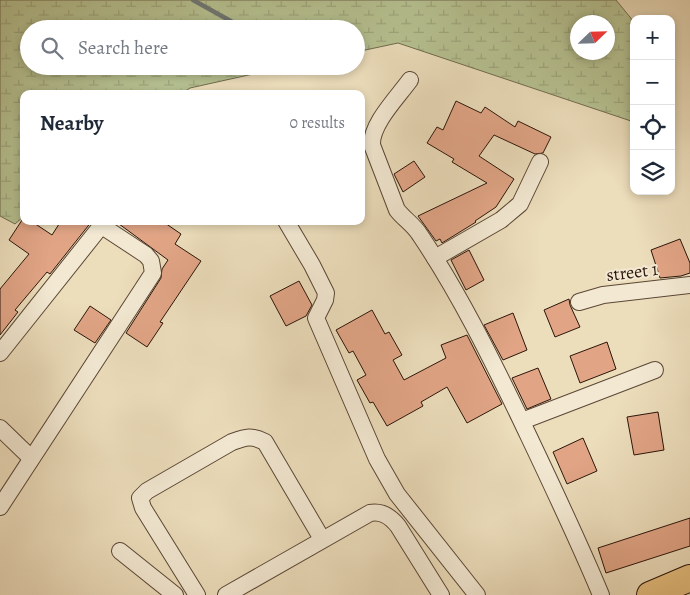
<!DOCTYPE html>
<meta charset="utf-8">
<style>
:root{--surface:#fff;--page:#f6f6f7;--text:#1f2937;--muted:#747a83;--line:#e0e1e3}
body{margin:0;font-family:Alegreya,serif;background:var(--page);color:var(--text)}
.controls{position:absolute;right:15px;top:15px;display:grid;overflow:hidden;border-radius:10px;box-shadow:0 2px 8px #0003}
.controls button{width:45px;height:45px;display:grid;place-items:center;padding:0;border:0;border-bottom:1px solid var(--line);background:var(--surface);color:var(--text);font:25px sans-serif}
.compass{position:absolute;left:570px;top:15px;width:45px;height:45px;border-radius:50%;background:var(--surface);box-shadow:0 2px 8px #0003;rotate:67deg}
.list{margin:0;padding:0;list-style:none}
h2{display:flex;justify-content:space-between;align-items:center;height:65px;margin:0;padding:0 20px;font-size:21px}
h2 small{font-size:16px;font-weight:400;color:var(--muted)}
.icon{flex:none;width:28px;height:28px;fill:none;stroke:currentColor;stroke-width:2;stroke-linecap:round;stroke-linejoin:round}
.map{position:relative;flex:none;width:690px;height:595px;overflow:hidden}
.search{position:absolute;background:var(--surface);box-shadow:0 2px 8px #0003;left:20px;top:20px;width:345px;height:55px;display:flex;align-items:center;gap:12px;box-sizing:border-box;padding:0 18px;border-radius:28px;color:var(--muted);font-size:19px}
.panel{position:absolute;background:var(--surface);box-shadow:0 2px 8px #0003;left:20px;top:90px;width:345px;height:135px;border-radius:10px}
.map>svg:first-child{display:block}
.wetland{fill:url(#wetland-marsh);stroke:#706b4e;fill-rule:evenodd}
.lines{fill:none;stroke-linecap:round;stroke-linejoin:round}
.stream{stroke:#6f7774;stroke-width:4.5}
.building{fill:#e1a586;stroke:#2b150a}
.street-casing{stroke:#5b4736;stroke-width:18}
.primary-casing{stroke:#2b150a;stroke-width:28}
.street{stroke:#f3e9d3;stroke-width:16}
.primary{stroke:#e6be7e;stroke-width:26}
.labels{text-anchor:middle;stroke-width:4;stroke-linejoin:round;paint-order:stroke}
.street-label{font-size:18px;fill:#2b150a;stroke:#f3e9d3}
</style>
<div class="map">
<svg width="690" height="595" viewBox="0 0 690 595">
<defs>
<pattern id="wetland-marsh" width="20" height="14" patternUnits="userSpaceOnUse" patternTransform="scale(1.25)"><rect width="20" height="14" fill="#b6c191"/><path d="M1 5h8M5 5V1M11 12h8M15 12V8" fill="none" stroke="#9da57c"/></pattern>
</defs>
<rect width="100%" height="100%" fill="#ecddbb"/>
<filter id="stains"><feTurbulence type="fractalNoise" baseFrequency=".004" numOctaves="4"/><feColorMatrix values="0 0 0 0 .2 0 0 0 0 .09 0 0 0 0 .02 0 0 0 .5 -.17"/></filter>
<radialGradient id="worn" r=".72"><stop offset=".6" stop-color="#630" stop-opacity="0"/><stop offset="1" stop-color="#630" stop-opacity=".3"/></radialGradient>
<path class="wetland" d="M0 0H616L634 22V122L398 43 356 52V29H29V66H289L190 88 181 94H24V216L15 224 0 216ZM578 22H608V52H578Z"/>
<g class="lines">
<path class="stream" d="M193 0 245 29"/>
</g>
<g class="building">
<path d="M456 101 481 113 485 107 515 127 518 121 551 137 543 153 535 154 494 135 479 156 514 179 496 207 475 221 476 222 442 243 440 239 436 241 418 216 487 183 452 162 454 159 427 143 437 127 443 130Z"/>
<path d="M414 161 425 177 403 192 394 174Z"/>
<path d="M24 217V221H31L52 235 61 221H92L50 274 47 272 15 310 18 312 0 335V289L29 254 9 240Z"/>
<path d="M115 221H162L181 234 175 244 201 261 160 322 163 323 147 347 126 333 161 278 162 269 168 260Z"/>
<path d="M680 239 690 263V273L681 276 660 278 651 250Z"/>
<path d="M469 250 484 280 466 290 451 260Z"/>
<path d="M299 281 312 305 306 316 286 326 270 296Z"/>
<path d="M569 299 570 305 580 327 555 337 544 310Z"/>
<path d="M90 306 111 320 95 343 74 330Z"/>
<path d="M372 310 385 334 389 332 402 355 393 360 404 380 446 358 441 345 467 335 502 404 467 423 447 387 421 402 423 406 387 426 373 402 370 403 357 380 366 375 353 351 349 353 336 330Z"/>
<path d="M513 313 527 350 503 360 484 325Z"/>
<path d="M607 342 616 369 580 383 570 356Z"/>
<path d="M538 368 551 399 527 409 512 378Z"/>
<path d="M658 412 664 450 634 455 627 417Z"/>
<path d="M583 438 597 471 567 484 553 452Z"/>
<path d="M690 518V546L606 573 598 548Z"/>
</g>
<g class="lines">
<defs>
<g id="street">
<path d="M410 80C397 98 371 124 372 145L397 210C404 219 414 225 420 235 459 293 490 356 520 418 548 477 576 535 601 595"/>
<path d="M286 221 312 265 326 293 325 300 316 318 377 459 397 494 477 595"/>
<path d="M435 258 501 220 520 204 540 162"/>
<path d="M579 302 603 295 690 285"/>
<path d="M0 353 105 221"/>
<path d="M522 421 655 370"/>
<path d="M0 428 31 458"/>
<path d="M0 507 153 273 151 261 146 255 102 226"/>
<path d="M120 551 175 595"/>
<path d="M197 595 143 508 140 498 147 491 232 442C246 437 251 435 265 442L322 539"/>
<path d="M226 595 370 513C382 511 390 516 398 526L441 595"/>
</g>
<path id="primary" d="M650 595 690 578"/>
</defs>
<use href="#street" class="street-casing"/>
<use href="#primary" class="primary-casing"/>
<use href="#street" class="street"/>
<use href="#primary" class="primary"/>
</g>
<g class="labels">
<g class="street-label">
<text transform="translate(632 272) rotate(-7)" y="6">street 1</text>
</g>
</g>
<rect width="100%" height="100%" filter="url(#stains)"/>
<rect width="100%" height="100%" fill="url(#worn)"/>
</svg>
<div class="controls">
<button>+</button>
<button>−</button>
<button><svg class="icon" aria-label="locate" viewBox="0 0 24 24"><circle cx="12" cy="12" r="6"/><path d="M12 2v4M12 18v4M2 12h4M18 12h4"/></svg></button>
<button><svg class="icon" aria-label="layers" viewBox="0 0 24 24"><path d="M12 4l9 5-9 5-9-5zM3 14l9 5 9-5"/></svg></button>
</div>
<svg class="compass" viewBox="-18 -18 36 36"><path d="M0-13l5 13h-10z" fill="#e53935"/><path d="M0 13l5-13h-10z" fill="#747a83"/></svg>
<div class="search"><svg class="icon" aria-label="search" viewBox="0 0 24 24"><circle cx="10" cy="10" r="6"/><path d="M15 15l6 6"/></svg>Search here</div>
<section class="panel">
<h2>Nearby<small>0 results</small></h2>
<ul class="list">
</ul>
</section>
</div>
